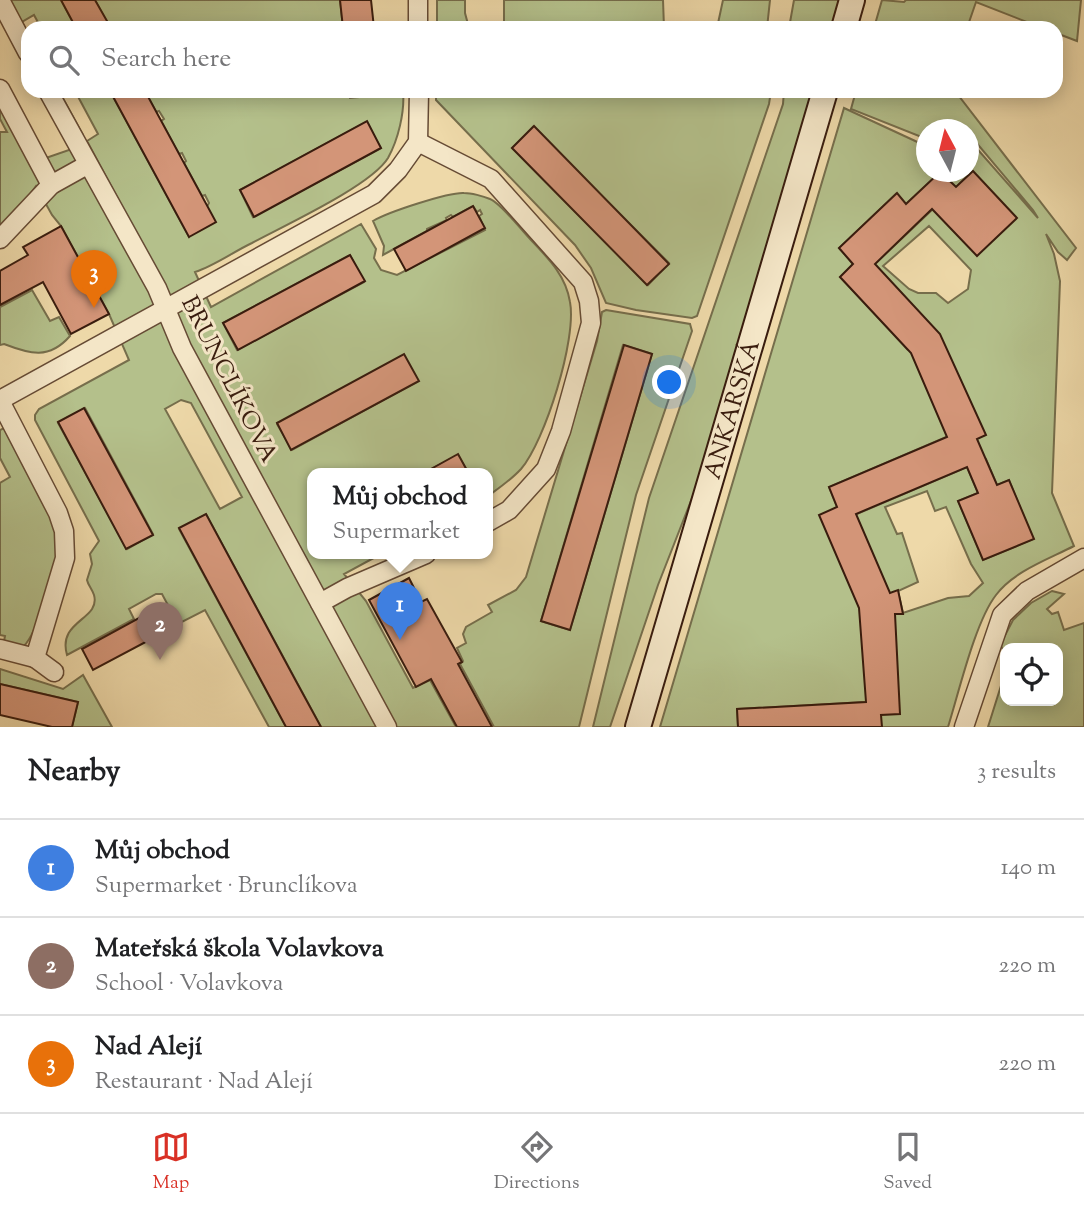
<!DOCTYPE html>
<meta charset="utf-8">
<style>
:root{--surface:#fff;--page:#f6f6f6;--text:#202124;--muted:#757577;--line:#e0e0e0;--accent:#d93025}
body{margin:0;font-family:"Sorts Mill Goudy",serif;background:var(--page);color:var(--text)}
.controls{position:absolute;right:21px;bottom:21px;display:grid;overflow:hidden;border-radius:14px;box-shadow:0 4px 18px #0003}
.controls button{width:63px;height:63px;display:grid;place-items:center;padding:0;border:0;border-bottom:2px solid var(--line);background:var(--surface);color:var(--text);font:35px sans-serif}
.compass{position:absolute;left:916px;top:119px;width:63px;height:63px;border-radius:50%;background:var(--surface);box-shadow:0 4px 18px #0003;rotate:353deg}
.you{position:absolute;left:670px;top:383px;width:24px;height:24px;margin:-18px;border:5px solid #fff;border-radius:50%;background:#1a73e8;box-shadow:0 0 0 10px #1a73e833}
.badge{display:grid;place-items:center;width:46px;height:46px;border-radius:50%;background:var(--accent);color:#fff;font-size:23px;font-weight:700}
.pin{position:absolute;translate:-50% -58px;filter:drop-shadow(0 2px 4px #0008)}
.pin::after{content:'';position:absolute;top:37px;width:24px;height:21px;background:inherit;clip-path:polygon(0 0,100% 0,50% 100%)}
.popup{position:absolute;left:307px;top:468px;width:186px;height:91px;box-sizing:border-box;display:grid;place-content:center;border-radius:14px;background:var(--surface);filter:drop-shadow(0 2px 5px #0005);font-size:23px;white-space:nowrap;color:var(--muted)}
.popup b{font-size:26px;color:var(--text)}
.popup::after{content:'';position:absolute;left:50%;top:100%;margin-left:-14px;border:14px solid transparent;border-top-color:var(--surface)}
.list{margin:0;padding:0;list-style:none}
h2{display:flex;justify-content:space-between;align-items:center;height:91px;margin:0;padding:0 28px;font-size:30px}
h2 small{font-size:23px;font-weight:400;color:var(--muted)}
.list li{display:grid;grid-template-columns:46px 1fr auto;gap:21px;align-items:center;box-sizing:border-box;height:98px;padding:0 28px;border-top:2px solid var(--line)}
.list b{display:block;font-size:26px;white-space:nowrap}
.list p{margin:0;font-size:23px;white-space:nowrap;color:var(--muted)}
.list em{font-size:23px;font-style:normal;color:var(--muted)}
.icon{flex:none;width:38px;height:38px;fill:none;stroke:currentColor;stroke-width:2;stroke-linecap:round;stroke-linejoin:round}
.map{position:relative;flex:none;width:1084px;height:727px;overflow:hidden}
.search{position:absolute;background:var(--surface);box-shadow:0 4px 18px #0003;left:21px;right:21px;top:21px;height:77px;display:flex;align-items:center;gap:18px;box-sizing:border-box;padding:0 24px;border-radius:21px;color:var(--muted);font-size:26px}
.sheet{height:385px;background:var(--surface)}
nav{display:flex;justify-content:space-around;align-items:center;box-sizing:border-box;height:98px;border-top:2px solid var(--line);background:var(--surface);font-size:19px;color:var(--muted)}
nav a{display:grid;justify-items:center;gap:4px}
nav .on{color:var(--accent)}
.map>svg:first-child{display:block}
.green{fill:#b4c08b;stroke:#766e4c;stroke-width:2;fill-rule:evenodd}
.building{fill:#d39578;stroke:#391c0e;stroke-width:2}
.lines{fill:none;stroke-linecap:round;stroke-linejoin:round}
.street-casing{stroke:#664b35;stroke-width:21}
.secondary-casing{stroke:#391c0e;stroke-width:28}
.street{stroke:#f4e6c7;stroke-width:18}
.secondary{stroke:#f4e6c7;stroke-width:24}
.labels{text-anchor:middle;stroke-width:6;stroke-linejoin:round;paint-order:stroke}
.street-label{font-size:24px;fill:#391c0e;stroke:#f4e6c7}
</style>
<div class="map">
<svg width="1084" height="727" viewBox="0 0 1084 727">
<rect width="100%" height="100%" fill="#eed9a9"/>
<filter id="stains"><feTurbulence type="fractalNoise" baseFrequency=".00286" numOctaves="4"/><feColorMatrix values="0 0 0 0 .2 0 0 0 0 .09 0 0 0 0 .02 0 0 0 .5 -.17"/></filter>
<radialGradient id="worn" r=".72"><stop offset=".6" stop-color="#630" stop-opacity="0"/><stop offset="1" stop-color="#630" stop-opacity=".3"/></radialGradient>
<g class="green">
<path d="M0 0H61L76 28H41L34 15 22 22 28 34V66L0 15Z"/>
<path d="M95 0H340L343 28H110Z"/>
<path d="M437 0H465V13L469 28H437Z"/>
<path d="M504 0H663L664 28H504Z"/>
<path d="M723 0H770L767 28H717Z"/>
<path d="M794 0H840L832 28H789Z"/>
<path d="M882 0 904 2 906 0H1081L1077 41 1056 33V28H1042L976 2 967 28H874Z"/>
<path d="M0 80 43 159 72 149 41 91H59L83 135V146L120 203 87 141 98 134 75 91H110L189 237 209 203 205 195 202 196 184 163 186 161 182 153 179 154 161 121 164 119 159 111 156 112 145 91H349L350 98 380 95V91H403C405 112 398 140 388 158 371 186 283 226 252 243 233 252 214 266 195 272L211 307 361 224 376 249 374 258 381 270 397 275 485 230 479 216 482 214 480 210 477 212 473 206 453 217 451 215 446 218 447 220 427 229V231L383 255 384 246 373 221C388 212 449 192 464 193 471 193 483 196 490 199 502 204 521 230 531 240 549 259 566 276 570 302 577 339 545 441 521 469 511 480 499 488 488 496V474H469L458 455 422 474H312V554H381L344 574 366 601 413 688 430 680 456 727H321L206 514 179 529 286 727H269L205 610 178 624 162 594H156L129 609 134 619 67 655C57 620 101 620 94 595 92 589 88 585 87 580L92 564 90 554 99 541 35 420V415L39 409 129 360 109 314 61 226 52 215 36 186 28 197 0 228V132H7L0 119ZM366 122 381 148 253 217 240 190ZM350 255 364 282 237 350 223 323ZM418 381 292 450 277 424V423ZM181 400 191 403 242 497 220 509 165 409ZM85 408 153 534 127 549 58 423Z"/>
<path d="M436 91H771L769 104 697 316 692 318 636 310 606 303 591 268 575 245 436 100ZM533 127 669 263 648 285 512 148Z"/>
<path d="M784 91H814L696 488 658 585 610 727H593L649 498 783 104Z"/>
<path d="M856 91H955L1076 248 1067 260 1058 252 1046 234 1054 254 1060 281 1052 493 1074 546C1049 559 1014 571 996 595 975 622 959 692 948 727H882L865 702 737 709 738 727H660L844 108 926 146V172H940L906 204 896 194 839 248 853 264 840 277 908 350 875 264 973 171 956 187 941 172H968L969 146 972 143 1038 218 1033 210 969 134 968 130H926V138H924L851 109ZM929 226 971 270 968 289 948 303 936 293H918L909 289 883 266ZM946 437 952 450 975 464 986 459 997 485 1009 480 1033 539 983 560 958 501 978 493 967 467 857 514 837 507 829 487ZM927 491 935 511 946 507 971 564 983 583 969 596 948 598 903 613 898 591 918 582 902 533 897 534 885 507Z"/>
<path d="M32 290 50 321 59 317 70 336C49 360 30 354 4 344L0 345V307Z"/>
<path d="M606 310 690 324 692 331 636 495 579 727H494L460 664 463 661 457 648 466 643 463 634 466 627 492 612 488 605 516 590 526 577 597 341 602 312ZM623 345 652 354 570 630 541 621Z"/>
<path d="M4 428 52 516C56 530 58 545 56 560 52 581 38 631 24 646L5 647 4 641 5 636 0 635V483L10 477 0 458V430Z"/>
<path d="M1052 591 1064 594 1047 609 1052 614 1058 612 1064 630 1084 623V727H988L1005 673V701H1058V648H1005V652L1000 645 1013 620 1031 603Z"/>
<path d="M0 669 63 689 83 675 112 727H72L78 702 0 684Z"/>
</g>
<g class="building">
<path d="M61 0H95L111 28H76Z"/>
<path d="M340 0H371L374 28H343Z"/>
<path d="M110 91H145L216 222 189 237Z"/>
<path d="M367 121 381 148 254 217 240 190Z"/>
<path d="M534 126 669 264 647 285 512 148Z"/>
<path d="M973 171 1017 218 977 256 932 209 875 264 940 334 986 435 977 439 997 485 1009 480 1034 539 983 560 958 501 978 493 967 467 856 514 890 593 898 590 903 614H895L900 714 881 715 882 727H738L737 709 866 702 859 608 819 515 837 507 829 487 947 437 911 353 840 277 853 264 839 248 897 193 906 204 940 172 956 187Z"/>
<path d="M473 206 485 228 406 271 394 249Z"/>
<path d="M61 226 109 314 71 334 43 282 0 305V271L28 255 23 247Z"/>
<path d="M350 255 365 281 238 350 223 323Z"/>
<path d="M624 345 652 354 570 630 541 621Z"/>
<path d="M404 354 419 381 291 450 277 423Z"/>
<path d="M84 408 153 535 126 549 58 422Z"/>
<path d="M458 454 469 474H422Z"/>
<path d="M206 514 297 683 321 727H286L179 528Z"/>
<path d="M409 578 421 602 427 599 462 662 458 664 492 727H457L431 679 416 687 369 600Z"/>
<path d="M161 606 172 628 93 670 82 649Z"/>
<path d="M0 684 78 702 72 727H52L0 715Z"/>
</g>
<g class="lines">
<defs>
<g id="street">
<path d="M0 0 28 53"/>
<path d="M418 0V28"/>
<path d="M0 89 51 185"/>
<path d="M48 91 157 288 182 348 387 727"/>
<path d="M418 142 491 179 583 282 589 301 591 323 561 431 546 469 509 510 488 522"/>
<path d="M0 239 51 185 87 165"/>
<path d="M0 400 374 194 398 170 418 142 419 91"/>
<path d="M0 401 58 513 64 531 65 558 35 658 0 649"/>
<path d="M320 603 347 588 426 554"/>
<path d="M35 658 54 672"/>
<path d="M964 727 1002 615 1027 591 1084 558"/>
</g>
<g id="secondary">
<path d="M844 28 852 0"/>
<path id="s1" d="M638 727 825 91"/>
</g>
</defs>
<use href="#street" class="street-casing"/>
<use href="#secondary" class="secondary-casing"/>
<use href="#street" class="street"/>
<use href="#secondary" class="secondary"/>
</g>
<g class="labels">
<g class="street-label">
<text transform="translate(230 379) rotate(63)" y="8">BRUNCLÍKOVA</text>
<text dy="8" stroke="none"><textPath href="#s1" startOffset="331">ANKARSKÁ</textPath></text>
</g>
</g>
<rect width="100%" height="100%" filter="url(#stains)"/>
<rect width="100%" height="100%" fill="url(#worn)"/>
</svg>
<div class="controls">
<button><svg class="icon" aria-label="locate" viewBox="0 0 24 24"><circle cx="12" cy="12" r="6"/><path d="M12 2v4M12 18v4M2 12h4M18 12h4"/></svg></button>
</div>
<svg class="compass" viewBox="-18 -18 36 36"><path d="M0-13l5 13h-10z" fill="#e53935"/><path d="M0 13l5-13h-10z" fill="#757577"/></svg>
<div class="you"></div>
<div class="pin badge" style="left:400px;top:640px;background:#3f7fe0">1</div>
<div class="popup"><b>Můj obchod</b>Supermarket</div>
<div class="pin badge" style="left:160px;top:660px;background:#8d6e63">2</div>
<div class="pin badge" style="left:94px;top:308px;background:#e8710a">3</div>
<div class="search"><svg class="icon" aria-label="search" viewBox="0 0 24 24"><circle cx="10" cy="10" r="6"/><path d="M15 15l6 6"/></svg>Search here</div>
</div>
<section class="sheet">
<h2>Nearby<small>3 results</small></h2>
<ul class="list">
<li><span class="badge" style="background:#3f7fe0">1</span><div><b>Můj obchod</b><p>Supermarket · Brunclíkova</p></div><em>140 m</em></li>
<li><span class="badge" style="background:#8d6e63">2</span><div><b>Mateřská škola Volavkova</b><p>School · Volavkova</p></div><em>220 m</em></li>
<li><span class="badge" style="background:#e8710a">3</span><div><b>Nad Alejí</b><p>Restaurant · Nad Alejí</p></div><em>220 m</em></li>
</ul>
</section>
<nav>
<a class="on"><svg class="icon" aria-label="map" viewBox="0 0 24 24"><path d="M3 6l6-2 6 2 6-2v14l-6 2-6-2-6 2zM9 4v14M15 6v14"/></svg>Map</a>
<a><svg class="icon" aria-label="directions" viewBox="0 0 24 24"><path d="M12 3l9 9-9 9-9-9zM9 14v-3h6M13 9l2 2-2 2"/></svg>Directions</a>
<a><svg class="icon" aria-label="saved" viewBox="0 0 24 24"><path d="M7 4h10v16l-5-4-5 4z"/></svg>Saved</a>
</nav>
